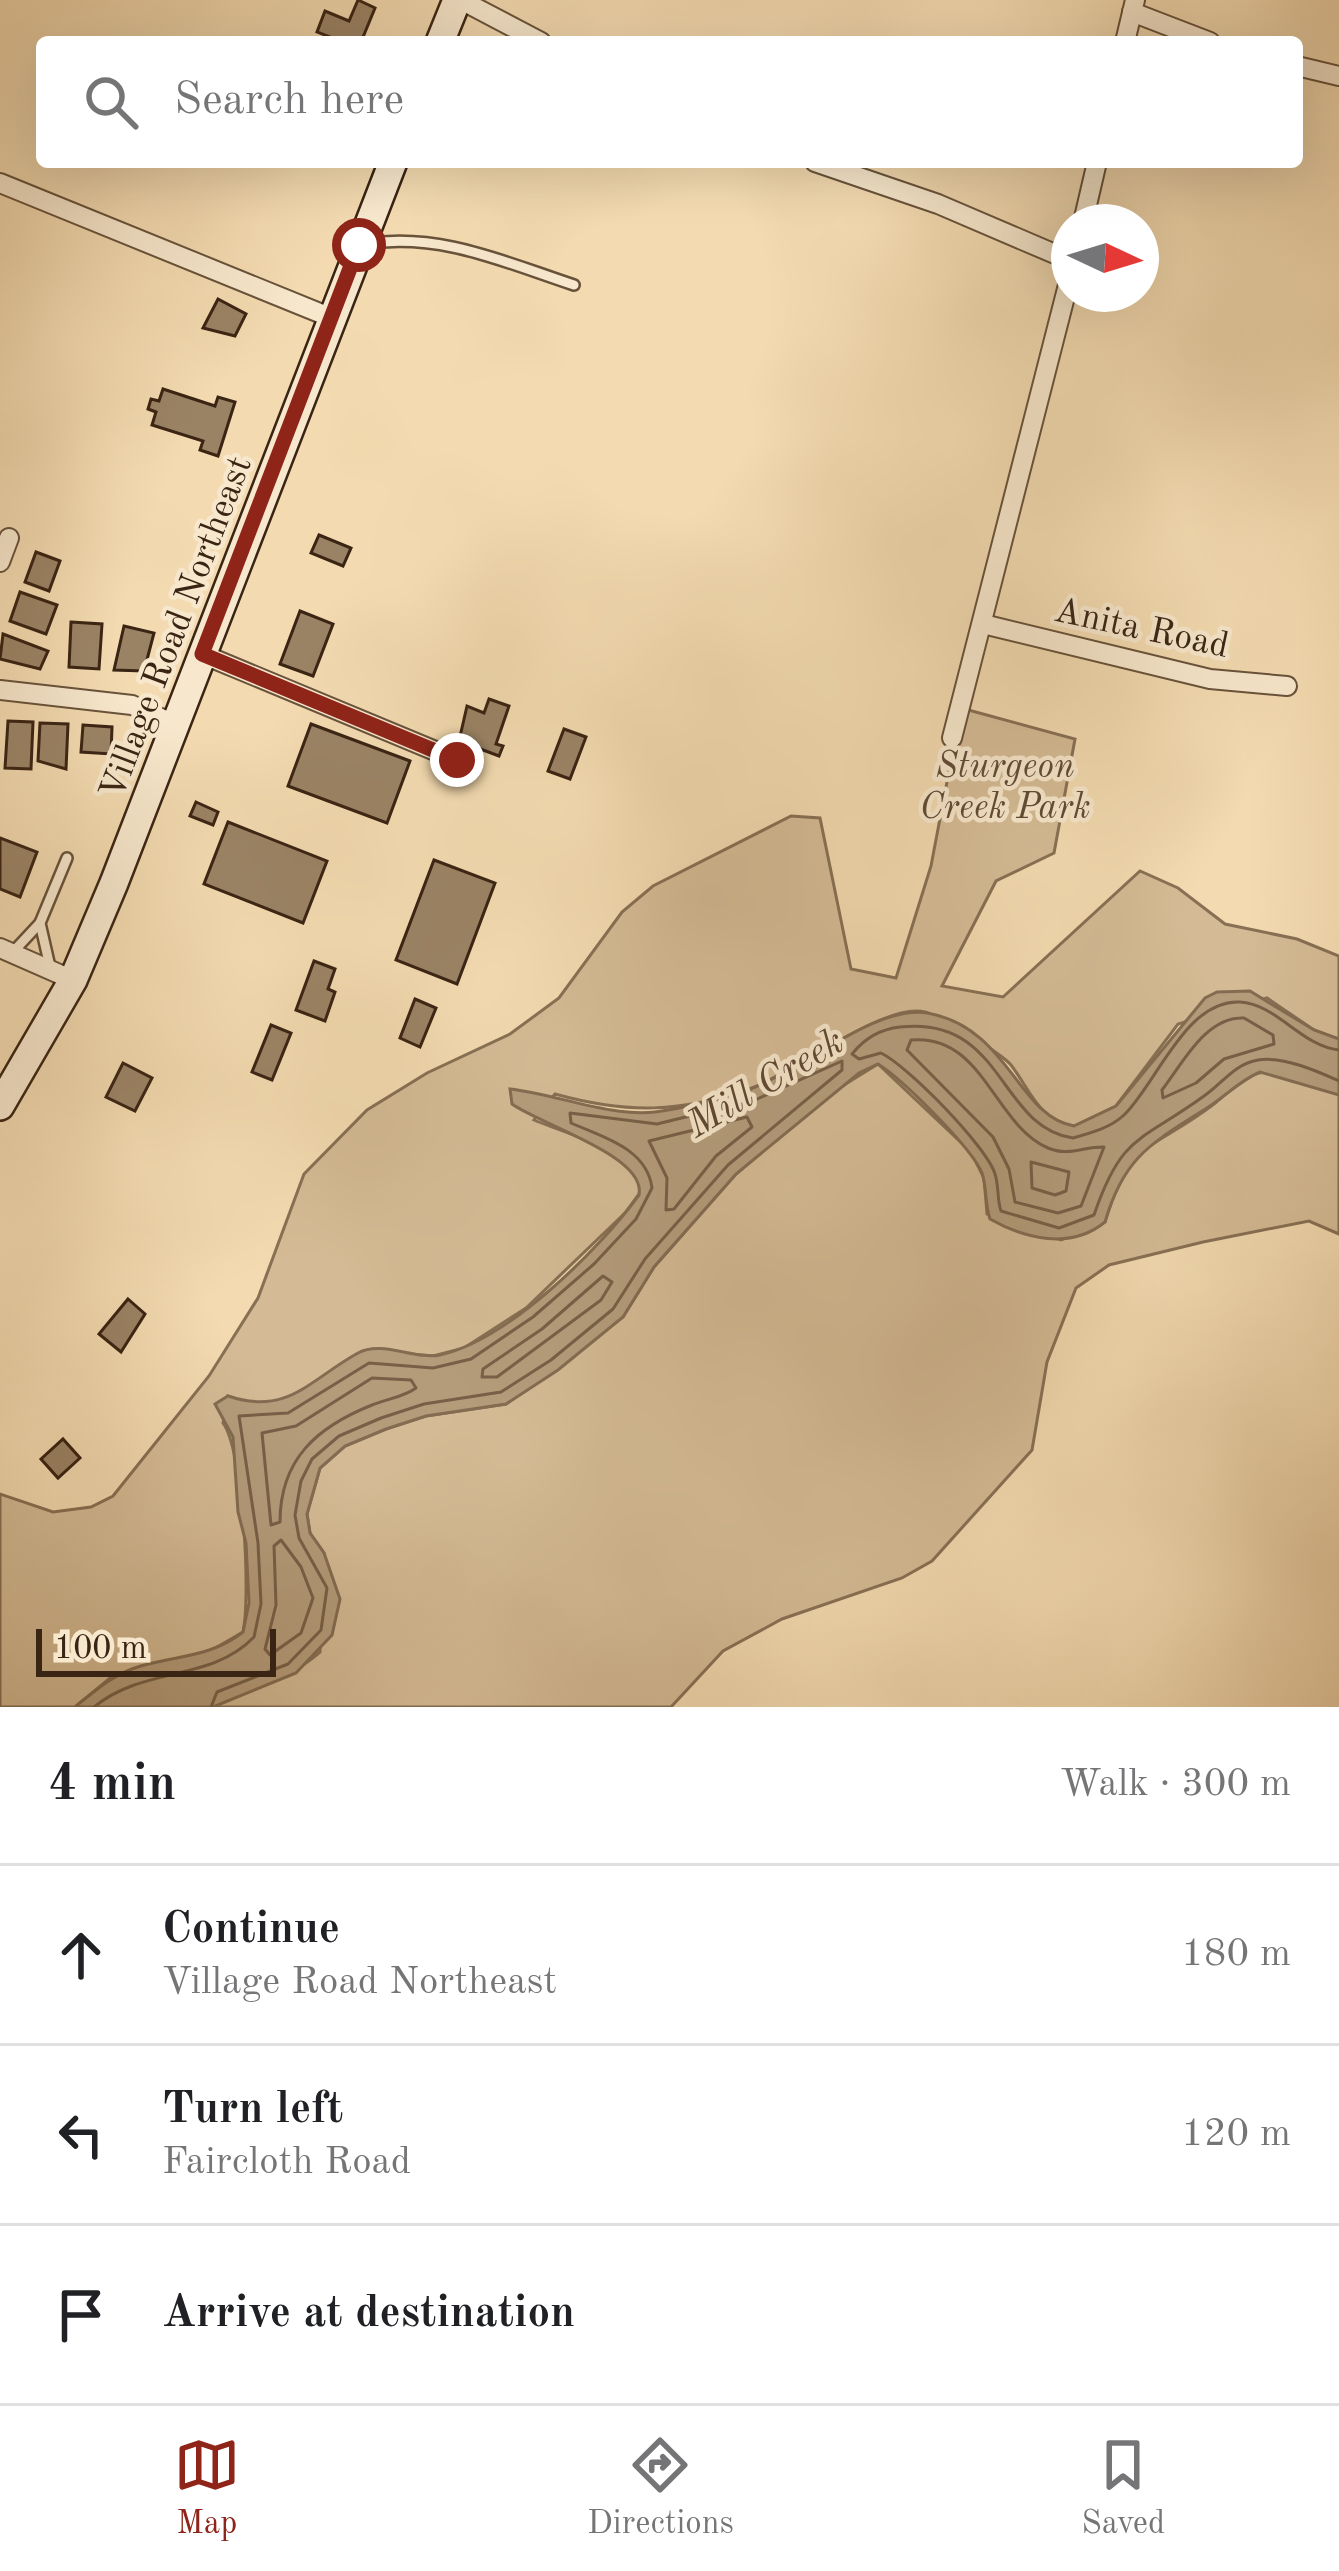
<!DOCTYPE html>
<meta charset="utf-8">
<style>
:root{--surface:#fff;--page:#f2f2f2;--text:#202124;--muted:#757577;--line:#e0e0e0;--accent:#8f2418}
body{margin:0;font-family:"Old Standard TT",serif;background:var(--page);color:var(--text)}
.compass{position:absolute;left:1051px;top:204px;width:108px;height:108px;border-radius:50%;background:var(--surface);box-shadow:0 12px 48px #0002;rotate:94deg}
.scale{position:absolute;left:36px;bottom:30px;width:240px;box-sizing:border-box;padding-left:12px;border:6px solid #3a2413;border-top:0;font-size:33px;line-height:42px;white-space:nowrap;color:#3a2413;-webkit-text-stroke:9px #f7e7cc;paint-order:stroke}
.stop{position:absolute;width:36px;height:36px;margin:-27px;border:9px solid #8f2418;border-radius:50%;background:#fff}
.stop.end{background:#8f2418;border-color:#fff;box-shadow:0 3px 12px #0008}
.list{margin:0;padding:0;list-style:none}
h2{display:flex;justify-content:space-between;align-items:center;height:156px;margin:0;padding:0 48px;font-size:51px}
h2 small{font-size:39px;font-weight:400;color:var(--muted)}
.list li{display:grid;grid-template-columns:78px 1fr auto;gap:36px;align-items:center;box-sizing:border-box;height:180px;padding:0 48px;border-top:3px solid var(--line)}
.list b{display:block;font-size:45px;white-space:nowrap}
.list p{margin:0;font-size:39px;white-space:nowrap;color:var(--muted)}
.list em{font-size:39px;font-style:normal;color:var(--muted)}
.icon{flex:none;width:66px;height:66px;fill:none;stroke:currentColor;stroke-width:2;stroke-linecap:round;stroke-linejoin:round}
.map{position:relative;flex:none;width:1339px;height:1707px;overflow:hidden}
.search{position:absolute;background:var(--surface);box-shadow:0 12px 48px #0002;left:36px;right:36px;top:36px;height:132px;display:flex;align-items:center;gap:30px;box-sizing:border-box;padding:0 42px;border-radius:12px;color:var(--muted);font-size:45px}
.sheet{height:696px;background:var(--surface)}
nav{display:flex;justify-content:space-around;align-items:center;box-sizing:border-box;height:168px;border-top:3px solid var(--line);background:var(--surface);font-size:33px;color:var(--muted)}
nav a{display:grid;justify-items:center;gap:6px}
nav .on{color:var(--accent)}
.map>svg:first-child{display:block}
.green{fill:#d4bb95;stroke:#877054;stroke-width:3}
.water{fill:#b49c7b;stroke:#836c51;stroke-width:3}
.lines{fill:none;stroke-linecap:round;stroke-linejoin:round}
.shore{stroke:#776047;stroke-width:3}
.building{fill:#9a8365;stroke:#3a2413;stroke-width:3}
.lane-casing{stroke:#68523a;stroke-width:14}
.street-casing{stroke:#68523a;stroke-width:22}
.secondary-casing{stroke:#3a2413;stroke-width:32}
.lane{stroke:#f7e7cc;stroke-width:9}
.street{stroke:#f7e7cc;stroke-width:18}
.secondary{stroke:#f7e7cc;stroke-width:27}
.route{stroke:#8f2418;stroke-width:15}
.labels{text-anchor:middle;stroke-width:9;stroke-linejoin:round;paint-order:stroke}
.street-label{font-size:36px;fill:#3a2413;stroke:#f7e7cc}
.park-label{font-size:36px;font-style:italic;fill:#604a34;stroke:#f7e7cc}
.water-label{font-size:39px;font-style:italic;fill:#5f4832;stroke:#f7e7cc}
</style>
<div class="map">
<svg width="1339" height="1707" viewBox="0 0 1339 1707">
<rect width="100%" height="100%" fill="#f3dab0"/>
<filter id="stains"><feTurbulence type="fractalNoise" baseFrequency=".00167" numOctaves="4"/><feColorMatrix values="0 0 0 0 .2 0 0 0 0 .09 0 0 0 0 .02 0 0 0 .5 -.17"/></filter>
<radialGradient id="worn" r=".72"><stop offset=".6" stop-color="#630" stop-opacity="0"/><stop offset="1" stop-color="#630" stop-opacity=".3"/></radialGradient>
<g class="green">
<path d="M961 708 1075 739 1054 853 996 881 942 986 1003 997 1140 871 1178 888 1225 924 1297 939 1339 956V1039L1314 1030 1267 998 1178 1024 1116 1106 1074 1126C1038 1120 1031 1091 1011 1065 1002 1054 940 1016 925 1012 885 1002 795 1072 752 1088 681 1113 627 1114 555 1094L534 1120C563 1133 647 1153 639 1194L626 1212 526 1308 464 1348 433 1356 368 1350 284 1401 255 1405 228 1396 223 1423C243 1449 251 1596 243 1632L205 1654 142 1666 110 1678 75 1707H0V1494L53 1512 91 1507 113 1496 209 1376 258 1298 304 1174 367 1110 427 1073 510 1034 559 998 622 912 653 886 791 816 820 818 851 969 896 978 931 866Z"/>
<path d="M878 1064 971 1152 984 1178 987 1214 1061 1240 1105 1222C1130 1138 1154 1150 1214 1104 1228 1093 1239 1077 1259 1073 1281 1068 1310 1083 1330 1090L1339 1095V1234L1309 1221 1203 1242 1109 1265 1076 1288 1047 1362 1032 1450 932 1561 902 1578 782 1619 723 1651 671 1707H213C252 1687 287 1681 320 1652L324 1553 310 1533 307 1514 320 1468 345 1446 386 1429 426 1416 506 1404 623 1317 654 1267 736 1174 823 1098Z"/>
</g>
<path class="water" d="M1250 991 1314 1030 1339 1039V1095L1260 1072C1239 1081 1226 1096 1207 1108 1152 1143 1124 1156 1105 1222 1071 1250 1025 1239 990 1219 985 1205 987 1188 982 1173 972 1148 902 1079 878 1064L859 1073 736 1174 654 1267 623 1317 558 1370 506 1404 426 1416 386 1429 345 1446 320 1468 307 1514 310 1533 324 1553 340 1599 332 1635 296 1673 213 1707H75C96 1690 115 1673 141 1666 179 1655 211 1657 243 1632L249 1603 246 1543 238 1512 233 1437 215 1404 228 1396C288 1416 309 1380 358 1353 382 1340 415 1360 440 1355 508 1340 599 1250 639 1195 647 1156 541 1125 512 1104L510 1089C556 1094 610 1117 655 1112 680 1109 729 1097 753 1088 802 1069 878 1004 927 1013 1009 1027 1018 1117 1074 1126L1116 1106 1205 998 1217 992Z"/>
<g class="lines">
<g class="shore">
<path d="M1244 1018 1273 1035 1274 1044 1224 1059 1196 1083 1163 1098 1162 1090C1183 1063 1206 1016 1244 1018Z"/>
<path d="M911 1040C983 1033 994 1125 1048 1148 1069 1157 1085 1146 1104 1147L1081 1206 1058 1213 1015 1202 1009 1169 993 1137 907 1050Z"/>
<path d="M1339 1050C1301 1046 1277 1004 1240 1002 1186 999 1157 1083 1124 1115 1110 1128 1091 1133 1073 1138 998 1127 1004 1015 900 1027 881 1029 864 1039 852 1054L859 1059 881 1053C908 1066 987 1147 995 1174 999 1186 997 1200 1001 1211L1059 1228 1094 1215C1122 1133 1141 1142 1204 1096 1222 1084 1234 1064 1258 1060 1283 1056 1317 1071 1339 1081"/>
<path d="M747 1117 752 1127 716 1156 674 1209 666 1210 667 1178 649 1141Z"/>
<path d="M1031 1162 1069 1172 1066 1191 1055 1195 1032 1188Z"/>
<path d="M603 1276 612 1282 601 1300 497 1377H482L483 1369 542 1329Z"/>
<path d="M372 1378 411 1380 416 1388C404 1397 387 1399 372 1405 317 1427 280 1459 280 1522L271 1525 262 1433 296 1426Z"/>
<path d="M281 1540 301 1567 313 1598 301 1633 270 1655 265 1649 276 1605 274 1546Z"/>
<path d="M94 1707C144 1666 211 1682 254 1637L261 1604 258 1543 239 1416 288 1413 369 1363 433 1368 471 1359 533 1317 594 1264 636 1219 652 1188C647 1148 602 1137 571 1123L570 1113 657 1124 755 1100 842 1061V1070L728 1165 645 1259 613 1309 551 1360 501 1392 424 1404 381 1418 339 1436 312 1459 301 1481 295 1515 299 1538 327 1588 321 1630 288 1664 217 1692 211 1707"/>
</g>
</g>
<g class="building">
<path d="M358 0 375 8 361 42H328L330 37 317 32 325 11 349 21Z"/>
<path d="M218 299 246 314 235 336 203 328Z"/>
<path d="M163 389 215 406 218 397 235 402 218 456 200 450 203 441 152 425 156 412 148 409 151 399 159 401Z"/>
<path d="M319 535 351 548 343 566 311 553Z"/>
<path d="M36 552 60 561 49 591 25 582Z"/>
<path d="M20 592 57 605 46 634 10 621Z"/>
<path d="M300 611 333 624 313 676 280 664Z"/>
<path d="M71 622 102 624 99 669 69 667Z"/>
<path d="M124 626 154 633 144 671 114 670Z"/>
<path d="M3 634 48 651 40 669 0 659Z"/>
<path d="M489 699 509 706 496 744 503 746 499 756 459 741 467 706 484 713Z"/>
<path d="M8 721 33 722 31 769 5 768Z"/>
<path d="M40 723 68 724 66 769 38 761Z"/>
<path d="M311 724 410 761 387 823 288 786Z"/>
<path d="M83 725 112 727 111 754 81 752Z"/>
<path d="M564 729 586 737 570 779 548 771Z"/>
<path d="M196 802 218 812 213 825 190 816Z"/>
<path d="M228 822 327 861 303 923 204 884Z"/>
<path d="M0 838 37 852 20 897 0 889Z"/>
<path d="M434 860 495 883 457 984 396 960Z"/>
<path d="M314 961 335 969 328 989 335 992 325 1021 296 1010Z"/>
<path d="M415 999 436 1008 420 1047 400 1038Z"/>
<path d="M271 1025 291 1033 272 1080 252 1072Z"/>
<path d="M123 1063 152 1078 135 1111 106 1097Z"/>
<path d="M128 1299 145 1314 121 1352 99 1334Z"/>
<path d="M63 1439 80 1458 58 1478 41 1459Z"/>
</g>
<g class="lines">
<defs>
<g id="lane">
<path d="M365 244C440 232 504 262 574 285"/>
<path d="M12 953 40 923"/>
<path d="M51 971 40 923 67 858"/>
</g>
<g id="street">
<path d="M461 0 541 42"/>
<path d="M1132 12 1210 42"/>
<path d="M1125 42 1135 0"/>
<path d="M1297 66 1339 76"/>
<path d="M815 162 938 204 1069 260"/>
<path d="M0 183 332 318"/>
<path d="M1083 222 1097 162"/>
<path d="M0 562 9 538"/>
<path d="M983 624 1210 679 1287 686"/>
<path d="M202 654 457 760"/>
<path d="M0 690 132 705 174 724"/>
<path d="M952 738 1069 281"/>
<path d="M0 948 73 980"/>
</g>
<g id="secondary">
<path d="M440 42 457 0"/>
<path d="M0 1106 73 980 114 883 393 162"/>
</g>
</defs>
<use href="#lane" class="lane-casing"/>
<use href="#street" class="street-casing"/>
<use href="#secondary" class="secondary-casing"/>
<use href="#lane" class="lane"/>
<use href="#street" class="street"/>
<use href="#secondary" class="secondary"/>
</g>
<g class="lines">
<path class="route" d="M359 245 202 654 457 760"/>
</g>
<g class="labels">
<g class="street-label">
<text transform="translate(1142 626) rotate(12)" y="13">Anita Road</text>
<text transform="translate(174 627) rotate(-69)" y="13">Village Road Northeast</text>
</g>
<g class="park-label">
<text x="1005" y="777">Sturgeon<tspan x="1005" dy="41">Creek Park</tspan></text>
</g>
<g class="water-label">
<text transform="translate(764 1081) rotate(-31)" y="14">Mill Creek</text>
</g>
</g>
<rect width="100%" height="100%" filter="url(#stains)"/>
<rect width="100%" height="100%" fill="url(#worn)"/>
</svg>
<svg class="compass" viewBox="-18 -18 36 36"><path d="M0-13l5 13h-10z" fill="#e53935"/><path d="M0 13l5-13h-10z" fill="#757577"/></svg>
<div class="scale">100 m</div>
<div class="stop" style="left:359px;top:245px"></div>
<div class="stop end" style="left:457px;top:760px"></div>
<div class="search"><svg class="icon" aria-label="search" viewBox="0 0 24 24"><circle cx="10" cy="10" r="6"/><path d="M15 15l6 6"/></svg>Search here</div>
</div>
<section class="sheet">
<h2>4 min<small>Walk · 300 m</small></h2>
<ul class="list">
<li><svg class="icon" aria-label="ahead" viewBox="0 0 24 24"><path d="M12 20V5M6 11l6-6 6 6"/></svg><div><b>Continue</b><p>Village Road Northeast</p></div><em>180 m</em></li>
<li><svg class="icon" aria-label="left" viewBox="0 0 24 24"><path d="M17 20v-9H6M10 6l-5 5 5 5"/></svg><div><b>Turn left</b><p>Faircloth Road</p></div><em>120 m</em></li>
<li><svg class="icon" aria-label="arrive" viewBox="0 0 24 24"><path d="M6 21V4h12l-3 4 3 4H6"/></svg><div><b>Arrive at destination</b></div></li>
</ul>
</section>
<nav>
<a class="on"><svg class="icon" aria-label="map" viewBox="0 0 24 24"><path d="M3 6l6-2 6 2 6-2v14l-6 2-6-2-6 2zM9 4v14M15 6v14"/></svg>Map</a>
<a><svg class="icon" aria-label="directions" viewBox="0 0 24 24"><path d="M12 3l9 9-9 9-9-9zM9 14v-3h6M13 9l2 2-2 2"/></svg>Directions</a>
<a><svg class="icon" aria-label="saved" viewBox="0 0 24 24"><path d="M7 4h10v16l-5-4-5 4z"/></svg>Saved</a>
</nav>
